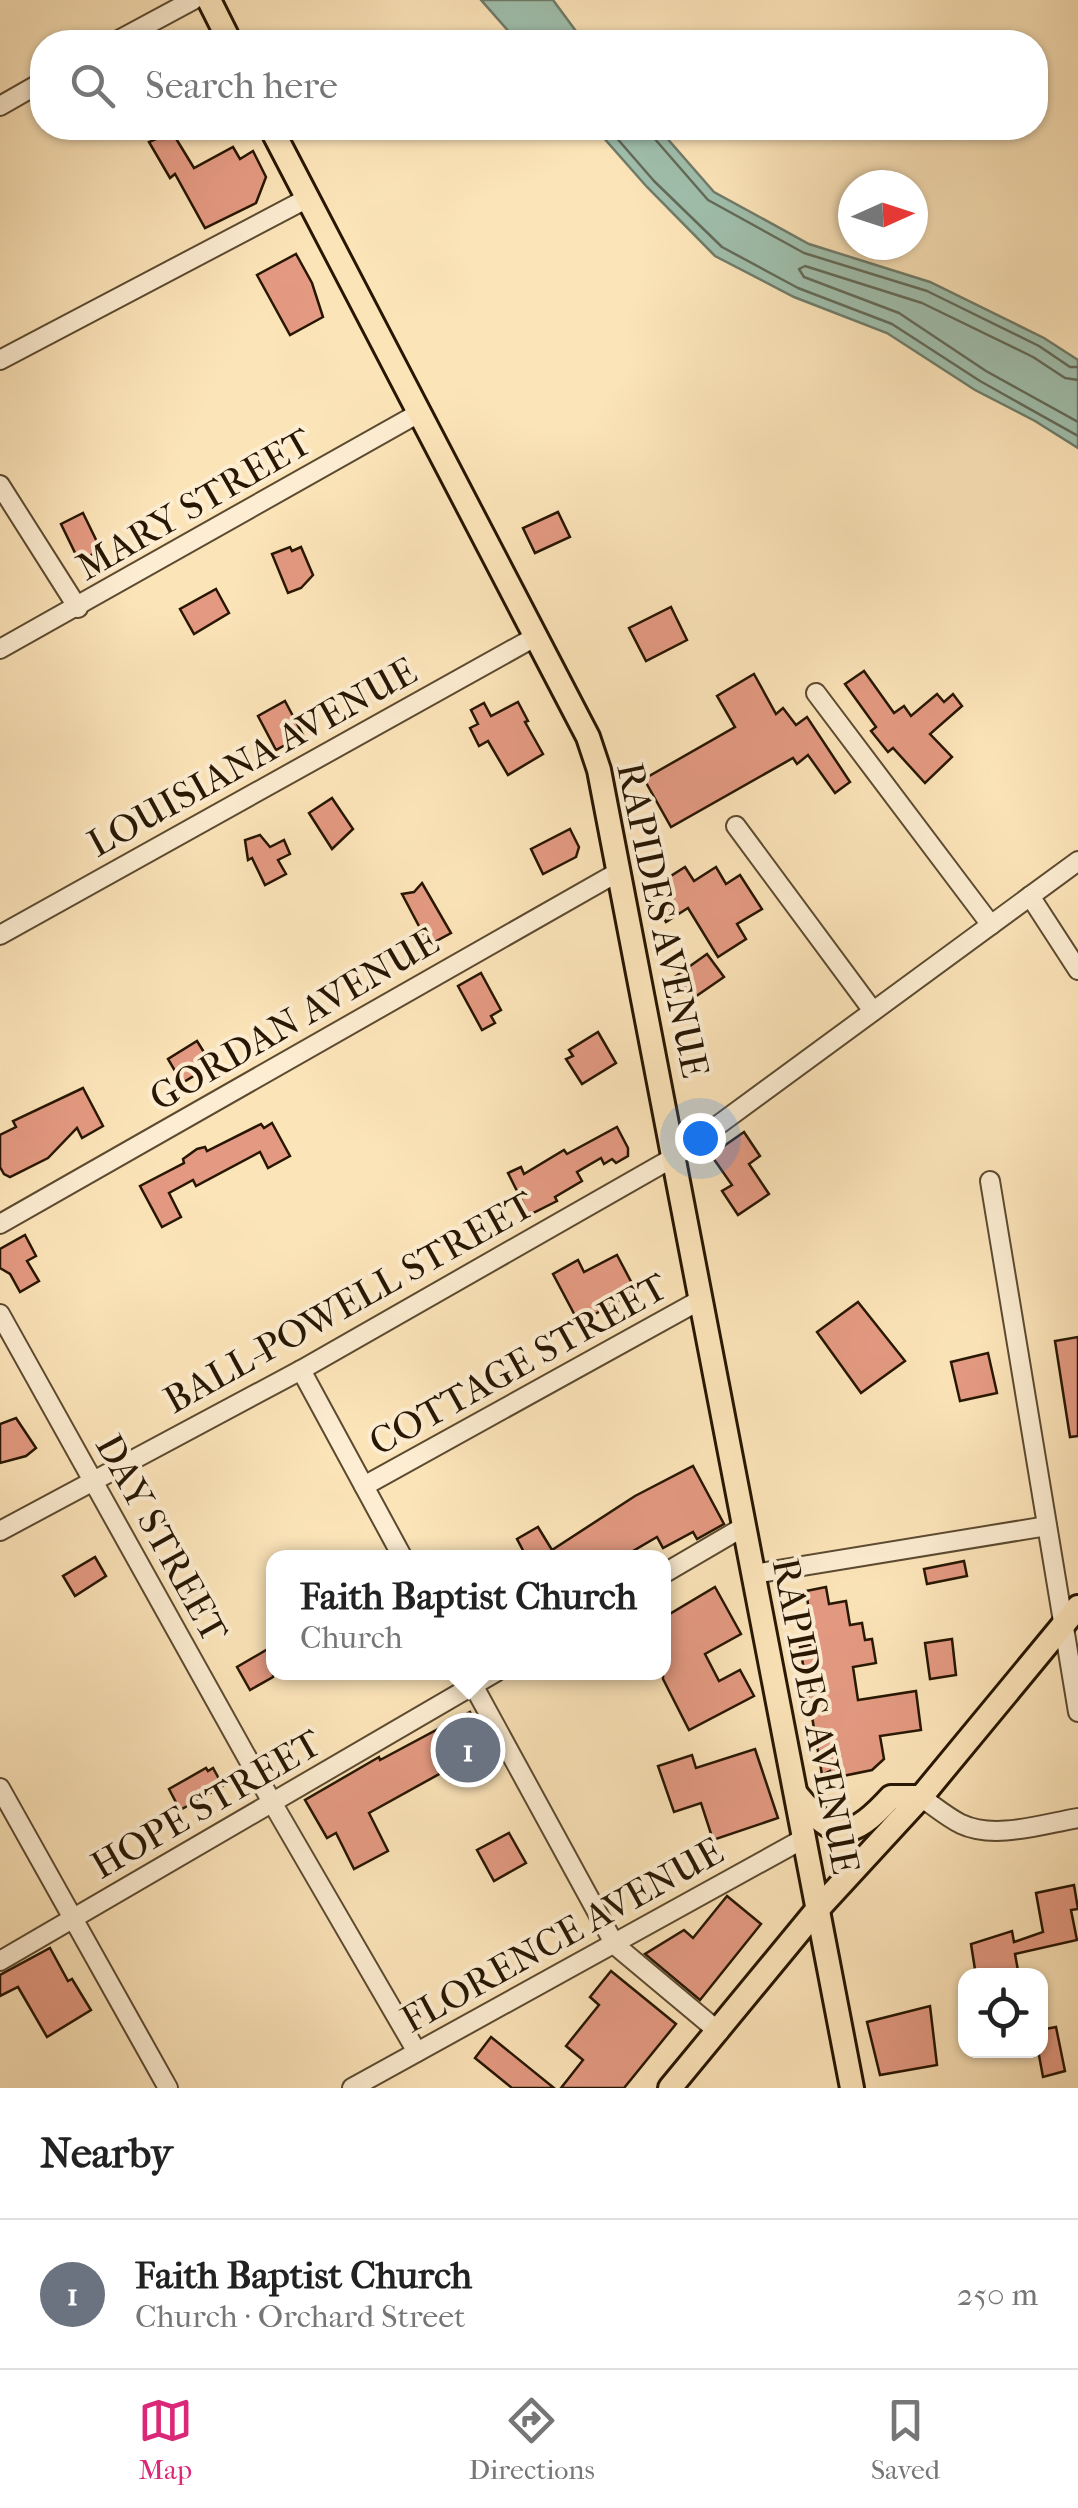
<!DOCTYPE html>
<meta charset="utf-8">
<style>
:root{--surface:#fff;--page:#f6f6f6;--text:#222;--muted:#767676;--line:#e0e0e0;--accent:#db2777}
body{margin:0;font-family:"IM FELL French Canon",serif;background:var(--page);color:var(--text)}
.controls{position:absolute;right:30px;bottom:30px;display:grid;overflow:hidden;border-radius:20px;box-shadow:0 2px 8px #0004}
.controls button{width:90px;height:90px;display:grid;place-items:center;padding:0;border:0;border-bottom:2px solid var(--line);background:var(--surface);color:var(--text);font:50px sans-serif}
.compass{position:absolute;left:838px;top:170px;width:90px;height:90px;border-radius:50%;background:var(--surface);box-shadow:0 2px 8px #0004;rotate:87deg}
.you{position:absolute;left:700px;top:1138px;width:35px;height:35px;margin:-25px;border:8px solid #fff;border-radius:50%;background:#1a73e8;box-shadow:0 0 0 15px #1a73e833}
.badge{display:grid;place-items:center;width:65px;height:65px;border-radius:50%;background:var(--accent);color:#fff;font-size:32px;font-weight:700}
.pin{position:absolute;translate:-50% -50%;border:5px solid #fff;box-shadow:0 2px 10px #0006}
.popup{position:absolute;left:266px;top:1550px;width:405px;height:130px;box-sizing:border-box;display:grid;place-content:center;border-radius:20px;background:var(--surface);filter:drop-shadow(0 2px 8px #0005);font-size:32px;white-space:nowrap;color:var(--muted)}
.popup b{font-size:38px;color:var(--text)}
.popup::after{content:'';position:absolute;left:50%;top:100%;margin-left:-20px;border:20px solid transparent;border-top-color:var(--surface)}
.list{margin:0;padding:0;list-style:none}
h2{display:flex;justify-content:space-between;align-items:center;height:130px;margin:0;padding:0 40px;font-size:42px}
h2 small{font-size:32px;font-weight:400;color:var(--muted)}
.list li{display:grid;grid-template-columns:65px 1fr auto;gap:30px;align-items:center;box-sizing:border-box;height:150px;padding:0 40px;border-top:2px solid var(--line)}
.list b{display:block;font-size:38px;white-space:nowrap}
.list p{margin:0;font-size:32px;white-space:nowrap;color:var(--muted)}
.list em{font-size:32px;font-style:normal;color:var(--muted)}
.icon{flex:none;width:55px;height:55px;fill:none;stroke:currentColor;stroke-width:2;stroke-linecap:round;stroke-linejoin:round}
.map{position:relative;flex:none;width:1078px;height:2088px;overflow:hidden}
.search{position:absolute;background:var(--surface);box-shadow:0 2px 8px #0004;left:30px;right:30px;top:30px;height:110px;display:flex;align-items:center;gap:25px;box-sizing:border-box;padding:0 35px;border-radius:40px;color:var(--muted);font-size:38px}
.sheet{height:280px;background:var(--surface)}
nav{display:flex;justify-content:space-around;align-items:center;box-sizing:border-box;height:140px;border-top:2px solid var(--line);background:var(--surface);font-size:28px;color:var(--muted)}
nav a{display:grid;justify-items:center;gap:5px}
nav .on{color:var(--accent)}
.map>svg:first-child{display:block}
.water{fill:#9fbfad;stroke:#6f7b69;stroke-width:2.5}
.lines{fill:none;stroke-linecap:round;stroke-linejoin:round}
.shore{stroke:#636a58;stroke-width:2.5}
.building{fill:#e49a82;stroke:#271602;stroke-width:2.5}
.minor-casing{stroke:#5c4a30;stroke-width:22}
.major-casing{stroke:#271602;stroke-width:28}
.minor{stroke:#fdedd2;stroke-width:18}
.major{stroke:#fce4b9;stroke-width:22}
.labels{text-anchor:middle;stroke-width:8;stroke-linejoin:round;paint-order:stroke}
.street-label{font-size:38px;fill:#271602;stroke:#fdedd2}
</style>
<div class="map">
<svg width="1078" height="2088" viewBox="0 0 1078 2088">
<rect width="100%" height="100%" fill="#fce4b9"/>
<filter id="stains"><feTurbulence type="fractalNoise" baseFrequency=".002" numOctaves="4"/><feColorMatrix values="0 0 0 0 .2 0 0 0 0 .09 0 0 0 0 .02 0 0 0 .5 -.17"/></filter>
<radialGradient id="worn" r=".72"><stop offset=".6" stop-color="#630" stop-opacity="0"/><stop offset="1" stop-color="#630" stop-opacity=".3"/></radialGradient>
<g class="water">
<path d="M481 0H553L584 42H518Z"/>
<path d="M595 128H658L714 192 809 244 930 282 1044 338 1078 360V448L1035 421 975 390 887 333 794 297 715 256 647 187Z"/>
</g>
<g class="lines">
<g class="shore">
<path d="M608 128 654 181 722 247 798 288 892 324 980 381 1078 436"/>
<path d="M651 128 654 138 708 200 804 253 927 291 1039 346 1070 367H1078"/>
<path d="M1078 380 1065 378 1033 357 922 303 805 266 799 269 804 277 899 313 986 371 1078 422"/>
</g>
</g>
<g class="building">
<path d="M172 132 194 168 233 147 240 159 253 151 266 177 256 203 205 228 175 174 170 178 149 142Z"/>
<path d="M296 254 312 283 323 317 290 335 257 275Z"/>
<path d="M558 512 570 537 535 553 523 528Z"/>
<path d="M83 513 101 550 79 561 61 524Z"/>
<path d="M290 547 292 551 301 547 313 575 301 588 288 593 272 554Z"/>
<path d="M216 589 229 613 194 634 180 609Z"/>
<path d="M671 607 687 640 646 661 629 628Z"/>
<path d="M864 671 894 713 904 706 911 716 937 694 944 702 953 694 962 706 930 734 952 757 925 783 893 748 888 752 871 731 876 727 845 684Z"/>
<path d="M754 674 776 714 783 708 796 725 807 717 850 782 835 793 808 755 797 764 793 758 671 827 644 779 735 727 717 696Z"/>
<path d="M285 701 303 735 276 750 258 716Z"/>
<path d="M518 702 528 721 525 722 543 754 508 775 488 741 479 746 470 728 478 724 471 710 484 703 491 716Z"/>
<path d="M332 798 353 829 332 849 309 813Z"/>
<path d="M570 829 579 847 576 857 543 874 531 849Z"/>
<path d="M260 835 270 847 284 840 290 854 278 860 286 874 265 885 252 858 248 860 245 840Z"/>
<path d="M685 867 694 881 716 867 726 884 740 875 762 909 737 924 746 939 718 957 688 908 666 922 657 907 673 898 663 881Z"/>
<path d="M422 883 451 933 429 945 402 894 414 892Z"/>
<path d="M707 954 724 977 692 999 676 976Z"/>
<path d="M481 973 501 1010 491 1016 495 1023 482 1030 458 986Z"/>
<path d="M598 1032 616 1063 582 1084 566 1059 573 1056 569 1050Z"/>
<path d="M197 1041 212 1065 182 1083 168 1059Z"/>
<path d="M83 1088 103 1126 82 1138 77 1128 48 1158 10 1177 4 1174 0 1167V1135L16 1127 13 1121Z"/>
<path d="M272 1123 290 1156 268 1168 260 1152 196 1186 193 1180 169 1193 181 1217 162 1227 140 1186 184 1163 183 1159 197 1149 205 1147 207 1151 261 1124 264 1128Z"/>
<path d="M617 1127 628 1148V1156L616 1163 612 1159 604 1164 601 1158 577 1172 582 1181 555 1197 557 1201 529 1215 508 1173 521 1167 524 1174 564 1150 567 1154Z"/>
<path d="M744 1132 760 1156 749 1164 769 1194 738 1215 722 1191 732 1185 711 1155Z"/>
<path d="M25 1235 36 1256 27 1261 39 1281 20 1292 10 1274 0 1268V1249Z"/>
<path d="M617 1255 636 1291 579 1323 553 1274 578 1260 584 1272Z"/>
<path d="M858 1302 905 1361 861 1393 817 1332Z"/>
<path d="M1078 1337V1436L1070 1437 1055 1341Z"/>
<path d="M988 1353 997 1393 960 1401 951 1362Z"/>
<path d="M16 1418 36 1448 26 1456 0 1463V1424Z"/>
<path d="M693 1466 724 1524 697 1539 693 1532 663 1548 657 1537 621 1558H527L517 1539 538 1527 552 1550 635 1496Z"/>
<path d="M95 1557 106 1576 75 1596 63 1576Z"/>
<path d="M964 1561 967 1576 927 1584 924 1569Z"/>
<path d="M715 1587 741 1634 705 1654 719 1681 740 1670 754 1696 689 1730 663 1679V1618Z"/>
<path d="M826 1587 829 1604 846 1601 850 1625 862 1623 865 1640 872 1639 876 1663 853 1667 858 1700 916 1691 921 1730 880 1736 884 1759 872 1770 833 1778 830 1771 822 1775 800 1647 814 1644 806 1591Z"/>
<path d="M952 1639 956 1675 930 1679 925 1643Z"/>
<path d="M273 1646V1677L250 1690 237 1667Z"/>
<path d="M470 1712 488 1747 369 1813 388 1851 354 1869 336 1833 327 1838 305 1800 379 1757 380 1760Z"/>
<path d="M755 1749 778 1818 713 1840 701 1803 674 1812 658 1766 692 1755 696 1768Z"/>
<path d="M206 1768 208 1771 213 1768 223 1786 180 1810 169 1789Z"/>
<path d="M509 1833 526 1863 494 1881 477 1850Z"/>
<path d="M1074 1885 1078 1909 1071 1910 1077 1940 1015 1954 1019 1976H976L971 1944 1012 1931 1014 1942 1043 1932 1036 1893Z"/>
<path d="M727 1896 761 1924 700 2000 645 1954 684 1930 693 1938Z"/>
<path d="M50 1948 68 1981 72 1979 91 2010 47 2037 18 1987 0 1996V1975Z"/>
<path d="M611 1971 676 2024 624 2088H561L583 2060 566 2046 599 2005 590 1997Z"/>
<path d="M930 2006 937 2065 880 2075 867 2022Z"/>
<path d="M1056 2027 1065 2071 1043 2077 1038 2050H1040V2030Z"/>
<path d="M491 2037 554 2088H512L475 2058Z"/>
</g>
<g class="lines">
<defs>
<g id="minor">
<path d="M115 42 193 0"/>
<path d="M0 106 42 82"/>
<path d="M0 360 306 199"/>
<path d="M0 485 78 608"/>
<path d="M0 649 419 413"/>
<path d="M816 693 991 925"/>
<path d="M736 826 873 1011"/>
<path d="M1030 896 1078 970"/>
<path d="M0 935 535 637"/>
<path d="M990 1181 1078 1712"/>
<path d="M0 1224 620 871"/>
<path d="M0 1314 273 1804 417 2052"/>
<path d="M301 1370 403 1558"/>
<path d="M364 1486 702 1299"/>
<path d="M0 1531 301 1370 676 1156 1078 861"/>
<path d="M663 1574 745 1526"/>
<path d="M754 1574 1047 1526"/>
<path d="M466 1672 615 1945 719 2032"/>
<path d="M0 1788 168 2088"/>
<path d="M921 1797C934 1806 947 1817 961 1824 995 1840 1042 1824 1078 1818"/>
<path d="M0 1961 496 1672"/>
<path d="M352 2088 803 1839"/>
</g>
<g id="major">
<path d="M209 0 230 42"/>
<path d="M271 128 588 737 599 770 852 2088"/>
<path d="M797 1795C835 1841 850 1842 891 1797H921"/>
<path d="M670 2088 816 1911 921 1797 1078 1607"/>
</g>
</defs>
<use href="#minor" class="minor-casing"/>
<use href="#major" class="major-casing"/>
<use href="#minor" class="minor"/>
<use href="#major" class="major"/>
</g>
<g class="labels">
<g class="street-label">
<text transform="translate(194 504) rotate(-30)" y="13">MARY STREET</text>
<text transform="translate(252 757) rotate(-29)" y="13">LOUISIANA AVENUE</text>
<text transform="translate(663 920) rotate(78)" y="13">RAPIDES AVENUE</text>
<text transform="translate(294 1019) rotate(-30)" y="13">GORDAN AVENUE</text>
<text transform="translate(349 1302) rotate(-29)" y="13">BALL-POWELL STREET</text>
<text transform="translate(518 1364) rotate(-29)" y="13">COTTAGE STREET</text>
<text transform="translate(162 1538) rotate(61)" y="13">DAY STREET</text>
<text transform="translate(816 1716) rotate(79)" y="13">RAPIDES AVENUE</text>
<text transform="translate(206 1804) rotate(-30)" y="13">HOPE STREET</text>
<text transform="translate(562 1935) rotate(-29)" y="13">FLORENCE AVENUE</text>
</g>
</g>
<rect width="100%" height="100%" filter="url(#stains)"/>
<rect width="100%" height="100%" fill="url(#worn)"/>
</svg>
<div class="controls">
<button><svg class="icon" aria-label="locate" viewBox="0 0 24 24"><circle cx="12" cy="12" r="6"/><path d="M12 2v4M12 18v4M2 12h4M18 12h4"/></svg></button>
</div>
<svg class="compass" viewBox="-18 -18 36 36"><path d="M0-13l5 13h-10z" fill="#e53935"/><path d="M0 13l5-13h-10z" fill="#767676"/></svg>
<div class="you"></div>
<div class="pin badge" style="left:468px;top:1750px;background:#6b7280">1</div>
<div class="popup"><b>Faith Baptist Church</b>Church</div>
<div class="search"><svg class="icon" aria-label="search" viewBox="0 0 24 24"><circle cx="10" cy="10" r="6"/><path d="M15 15l6 6"/></svg>Search here</div>
</div>
<section class="sheet">
<h2>Nearby<small></small></h2>
<ul class="list">
<li><span class="badge" style="background:#6b7280">1</span><div><b>Faith Baptist Church</b><p>Church · Orchard Street</p></div><em>250 m</em></li>
</ul>
</section>
<nav>
<a class="on"><svg class="icon" aria-label="map" viewBox="0 0 24 24"><path d="M3 6l6-2 6 2 6-2v14l-6 2-6-2-6 2zM9 4v14M15 6v14"/></svg>Map</a>
<a><svg class="icon" aria-label="directions" viewBox="0 0 24 24"><path d="M12 3l9 9-9 9-9-9zM9 14v-3h6M13 9l2 2-2 2"/></svg>Directions</a>
<a><svg class="icon" aria-label="saved" viewBox="0 0 24 24"><path d="M7 4h10v16l-5-4-5 4z"/></svg>Saved</a>
</nav>
